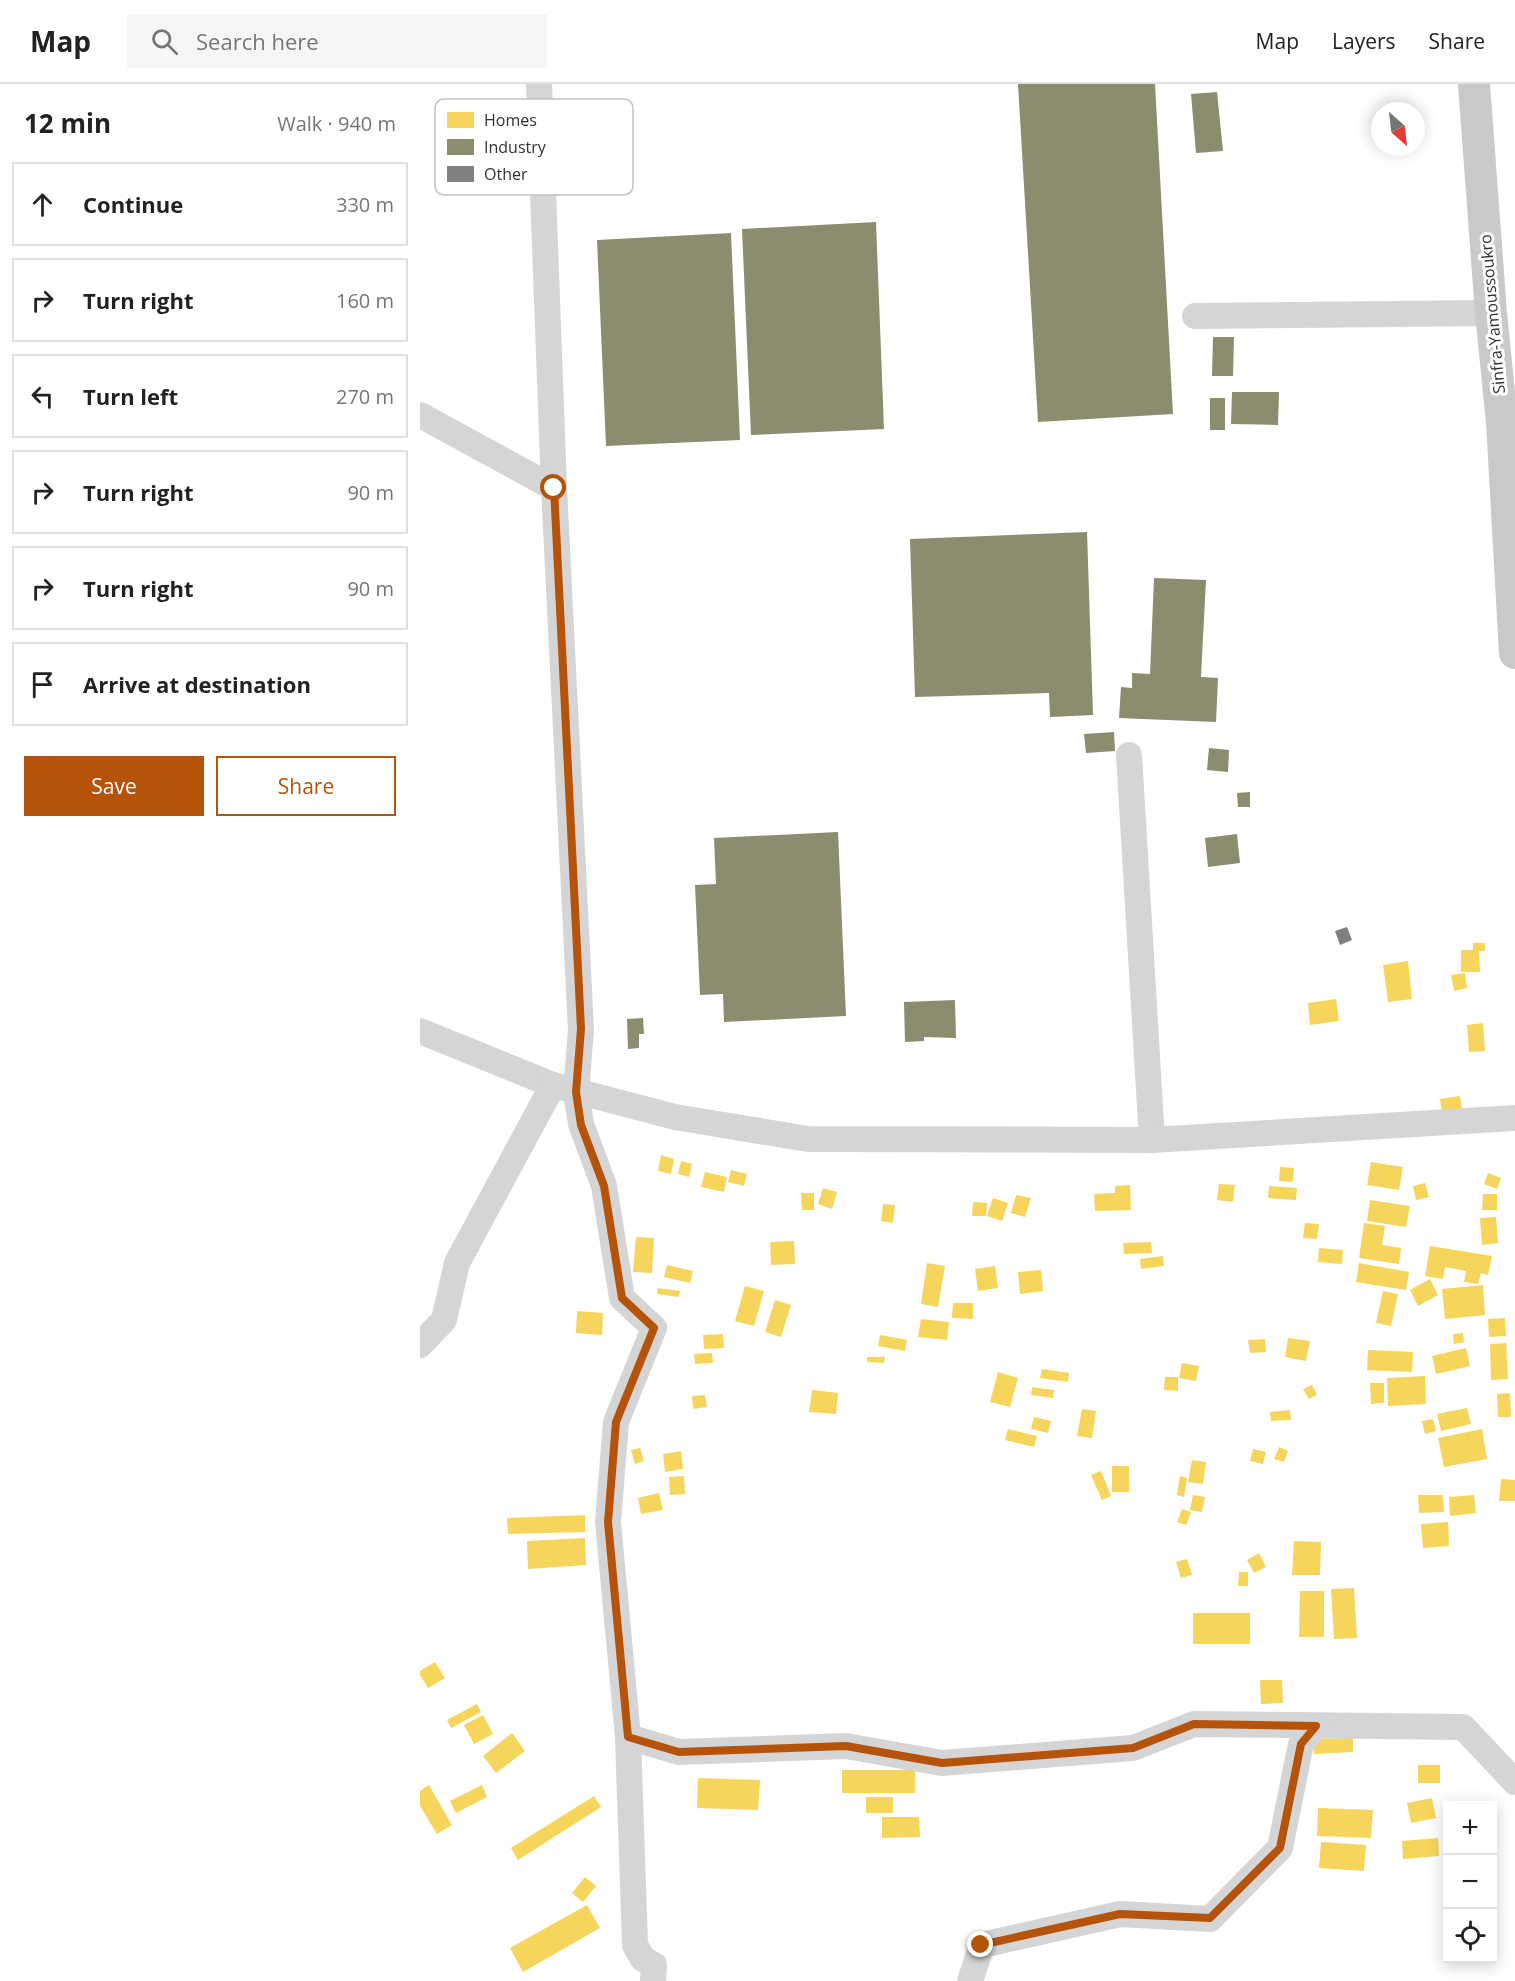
<!DOCTYPE html>
<meta charset="utf-8">
<style>
:root{--surface:#fff;--page:#f6f6f6;--text:#222;--muted:#767676;--line:#e0e0e0;--accent:#b45309}
body{margin:0;font-family:"Open Sans",sans-serif;background:var(--page);color:var(--text)}
.controls{position:absolute;right:18px;bottom:18px;display:grid;overflow:hidden;border-radius:0px;box-shadow:0 3px 15px #0003}
.controls button{width:54px;height:54px;display:grid;place-items:center;padding:0;border:0;border-bottom:2px solid var(--line);background:var(--surface);color:var(--text);font:30px sans-serif}
.compass{position:absolute;left:951px;top:18px;width:54px;height:54px;border-radius:50%;background:var(--surface);box-shadow:0 3px 15px #0003;rotate:152deg}
.stop{position:absolute;width:18px;height:18px;margin:-14px;border:4px solid #b45309;border-radius:50%;background:#fff}
.stop.end{background:#b45309;border-color:#fff;box-shadow:0 2px 6px #0008}
.list{margin:0;padding:0;list-style:none}
h2{display:flex;justify-content:space-between;align-items:center;height:78px;margin:0;padding:0 24px;font-size:26px}
h2 small{font-size:20px;font-weight:400;color:var(--muted)}
.list li{display:grid;grid-template-columns:39px 1fr auto;gap:18px;align-items:center;box-sizing:border-box;height:84px;margin:0 12px 12px;padding:0 12px;border:2px solid var(--line);border-radius:0px}
.list b{display:block;font-size:22px;white-space:nowrap}
.list em{font-size:20px;font-style:normal;color:var(--muted)}
.actions{display:flex;gap:12px;padding:18px 24px}
.actions a{flex:1;padding:14px 0;border:2px solid var(--accent);border-radius:0px;text-align:center;font-size:21px;color:var(--accent)}
.actions .main{background:var(--accent);color:#fff}
.icon{flex:none;width:33px;height:33px;fill:none;stroke:currentColor;stroke-width:2;stroke-linecap:round;stroke-linejoin:round}
.map{position:relative;flex:none;width:1095px;height:1897px;overflow:hidden}
header{display:flex;align-items:center;gap:36px;box-sizing:border-box;height:84px;padding:0 30px;background:var(--surface);border-bottom:2px solid var(--line)}
header strong{font-size:28px}
nav{display:flex;gap:33px;margin-inline-start:auto;font-size:21px}
.search{width:420px;height:54px;background:var(--page);display:flex;align-items:center;gap:15px;box-sizing:border-box;padding:0 21px;border-radius:0px;color:var(--muted);font-size:22px}
main{display:flex}
aside{flex:1;background:var(--surface)}
.map>svg:first-child{display:block}
.homes{fill:#f6d55c}
.industry{fill:#8c8c6e}
.building{fill:#808080}
.lines{fill:none;stroke-linecap:round;stroke-linejoin:round}
.minor{stroke:#d5d5d5;stroke-width:26}
.major{stroke:#c9c9c9;stroke-width:32}
.route{stroke:#b45309;stroke-width:8}
.labels{text-anchor:middle;stroke-width:6;stroke-linejoin:round;paint-order:stroke}
.street-label{font-size:16px;fill:#313131;stroke:#fff}
.key{fill:#fff;stroke:#c1c1c1;stroke-width:1.5}
.key-label{font-size:16px;fill:#313131}
</style>
<header>
<strong>Map</strong>
<div class="search"><svg class="icon" aria-label="search" viewBox="0 0 24 24"><circle cx="10" cy="10" r="6"/><path d="M15 15l6 6"/></svg>Search here</div>
<nav><a>Map</a><a>Layers</a><a>Share</a></nav>
</header>
<main>
<aside>
<h2>12 min<small>Walk · 940 m</small></h2>
<ul class="list">
<li><svg class="icon" aria-label="ahead" viewBox="0 0 24 24"><path d="M12 20V5M6 11l6-6 6 6"/></svg><div><b>Continue</b></div><em>330 m</em></li>
<li><svg class="icon" aria-label="right" viewBox="0 0 24 24"><path d="M7 20v-9h11M14 6l5 5-5 5"/></svg><div><b>Turn right</b></div><em>160 m</em></li>
<li><svg class="icon" aria-label="left" viewBox="0 0 24 24"><path d="M17 20v-9H6M10 6l-5 5 5 5"/></svg><div><b>Turn left</b></div><em>270 m</em></li>
<li><svg class="icon" aria-label="right" viewBox="0 0 24 24"><path d="M7 20v-9h11M14 6l5 5-5 5"/></svg><div><b>Turn right</b></div><em>90 m</em></li>
<li><svg class="icon" aria-label="right" viewBox="0 0 24 24"><path d="M7 20v-9h11M14 6l5 5-5 5"/></svg><div><b>Turn right</b></div><em>90 m</em></li>
<li><svg class="icon" aria-label="arrive" viewBox="0 0 24 24"><path d="M6 21V4h12l-3 4 3 4H6"/></svg><div><b>Arrive at destination</b></div></li>
</ul>
<div class="actions"><a class="main">Save</a><a>Share</a></div>
</aside>
<div class="map">
<svg width="1095" height="1897" viewBox="0 0 1095 1897">
<rect width="100%" height="100%" fill="#fff"/>
<g class="homes">
<path d="M1053 859H1065V867H1059L1060 888H1041V866H1053Z"/>
<path d="M988 877 992 915 968 918 963 881Z"/>
<path d="M1045 889 1047 904 1034 907 1031 891Z"/>
<path d="M916 915 919 937 890 941 888 919Z"/>
<path d="M1063 939 1065 967 1049 968 1047 941Z"/>
<path d="M1040 1012 1042 1025 1022 1029 1020 1015Z"/>
<path d="M241 1071 254 1075 251 1090 238 1087Z"/>
<path d="M261 1077 272 1080 269 1093 258 1090Z"/>
<path d="M951 1078 983 1083 979 1106 947 1101Z"/>
<path d="M860 1083 874 1084 873 1098 859 1097Z"/>
<path d="M311 1086 327 1090 324 1102 308 1098Z"/>
<path d="M285 1088 307 1093 304 1108 281 1103Z"/>
<path d="M1068 1089 1081 1094 1077 1105 1064 1100Z"/>
<path d="M1005 1099 1009 1113 996 1116 993 1102Z"/>
<path d="M799 1100 815 1101 813 1118 797 1116Z"/>
<path d="M710 1101 711 1126 675 1127 674 1110 695 1109V1102Z"/>
<path d="M849 1102 877 1104 876 1116 848 1114Z"/>
<path d="M403 1104 417 1108 412 1125 398 1120Z"/>
<path d="M381 1109H394V1126H382Z"/>
<path d="M1063 1110H1077V1126H1062Z"/>
<path d="M596 1111 611 1114 605 1133 591 1129Z"/>
<path d="M573 1114 588 1119 582 1137 567 1132Z"/>
<path d="M950 1116 990 1122 986 1143 947 1137Z"/>
<path d="M553 1118 567 1119 566 1132H552Z"/>
<path d="M463 1120 475 1121 473 1139 461 1137Z"/>
<path d="M1076 1133 1078 1159 1062 1161 1060 1134Z"/>
<path d="M885 1139 899 1140 897 1155 883 1154Z"/>
<path d="M944 1139 965 1142 962 1161 981 1164 979 1180 939 1174Z"/>
<path d="M216 1153 234 1154 232 1189 213 1188Z"/>
<path d="M374 1157 375 1180 351 1181 350 1158Z"/>
<path d="M731 1158 732 1169 704 1170 703 1159Z"/>
<path d="M1010 1162 1072 1172 1068 1191 1061 1189 1058 1200 1044 1198 1046 1187 1025 1183 1023 1195 1005 1192Z"/>
<path d="M899 1164 923 1166 922 1180 898 1178Z"/>
<path d="M743 1172 744 1182 721 1185 720 1175Z"/>
<path d="M507 1179 525 1182 518 1223 501 1220Z"/>
<path d="M939 1179 989 1188 986 1206 936 1198Z"/>
<path d="M247 1181 273 1187 270 1199 244 1193Z"/>
<path d="M575 1182 578 1204 558 1207 555 1185Z"/>
<path d="M621 1186 623 1207 600 1210 598 1188Z"/>
<path d="M1010 1195 1018 1211 998 1222 990 1206Z"/>
<path d="M1063 1201 1065 1231 1025 1235 1022 1205Z"/>
<path d="M325 1202 344 1207 334 1242 315 1237Z"/>
<path d="M238 1204 260 1207 259 1213 237 1210Z"/>
<path d="M963 1207 978 1210 971 1242 956 1239Z"/>
<path d="M355 1216 371 1221 361 1253 345 1248Z"/>
<path d="M533 1219H553V1235L532 1234Z"/>
<path d="M157 1227 183 1229 182 1251 156 1249Z"/>
<path d="M1085 1234 1086 1252 1069 1253 1068 1235Z"/>
<path d="M501 1235 529 1238 527 1256 498 1253Z"/>
<path d="M1043 1249 1044 1258 1034 1260 1033 1250Z"/>
<path d="M303 1250 304 1264 284 1265 283 1251Z"/>
<path d="M460 1251 487 1256 485 1267 458 1262Z"/>
<path d="M868 1254 890 1257 886 1277 865 1273Z"/>
<path d="M845 1255 846 1268 830 1269 828 1256Z"/>
<path d="M1086 1259 1088 1295 1071 1296 1070 1260Z"/>
<path d="M1046 1264 1050 1282 1016 1290 1012 1272Z"/>
<path d="M948 1266 993 1268 992 1288 947 1286Z"/>
<path d="M292 1269 293 1279 275 1280 274 1270Z"/>
<path d="M447 1273H465L464 1279 447 1278Z"/>
<path d="M762 1279 779 1282 776 1297 759 1294Z"/>
<path d="M622 1285 649 1289 648 1298 620 1294Z"/>
<path d="M578 1288 598 1294 590 1323 570 1318Z"/>
<path d="M1005 1292 1006 1320 968 1322 967 1294Z"/>
<path d="M745 1293H758V1307L744 1306Z"/>
<path d="M950 1299H964V1319L951 1320Z"/>
<path d="M892 1301 897 1311 889 1315 883 1305Z"/>
<path d="M612 1303 634 1306 633 1314 611 1311Z"/>
<path d="M392 1306 418 1309 416 1330 389 1328Z"/>
<path d="M1090 1309 1091 1333H1078L1077 1310Z"/>
<path d="M285 1311 287 1323 273 1325 272 1312Z"/>
<path d="M1047 1324 1051 1340 1021 1347 1017 1330Z"/>
<path d="M662 1325 676 1327 672 1354 657 1352Z"/>
<path d="M870 1326 871 1336 851 1337 850 1328Z"/>
<path d="M614 1333 631 1337 628 1349 611 1345Z"/>
<path d="M1013 1335 1016 1347 1005 1350 1002 1337Z"/>
<path d="M588 1345 617 1352 614 1363 585 1356Z"/>
<path d="M1062 1345 1067 1375 1024 1383 1018 1354Z"/>
<path d="M859 1363 868 1367 864 1378 854 1375Z"/>
<path d="M220 1364 224 1377 215 1380 211 1366Z"/>
<path d="M833 1365 846 1368 843 1380 830 1377Z"/>
<path d="M261 1367 263 1385 245 1388 243 1370Z"/>
<path d="M772 1376 786 1378 783 1400 768 1398Z"/>
<rect x="692" y="1382" width="17" height="26"/>
<path d="M681 1387 691 1412 682 1416 671 1391Z"/>
<path d="M264 1392 265 1410 250 1411 249 1393Z"/>
<path d="M760 1392 767 1394 764 1413 757 1411Z"/>
<path d="M1081 1395 1095 1396V1417H1079Z"/>
<path d="M239 1409 243 1426 221 1430 218 1414Z"/>
<path d="M773 1411 785 1413 782 1428 770 1426Z"/>
<path d="M998 1411H1023L1024 1428 999 1429Z"/>
<path d="M1054 1411 1056 1429 1030 1432 1029 1413Z"/>
<path d="M762 1425 771 1428 766 1441 757 1438Z"/>
<path d="M165 1431V1448L88 1450 87 1434Z"/>
<path d="M1028 1438 1029 1462 1003 1464 1001 1440Z"/>
<path d="M165 1454 166 1481 108 1485 107 1457Z"/>
<path d="M874 1457 901 1458 900 1491H872Z"/>
<path d="M839 1469 846 1483 834 1489 827 1476Z"/>
<path d="M767 1475 772 1491 761 1494 756 1478Z"/>
<path d="M819 1488H828V1502H818Z"/>
<path d="M934 1504 937 1554 914 1555 911 1505Z"/>
<path d="M880 1507H904V1553H879Z"/>
<rect x="773" y="1529" width="57" height="31"/>
<path d="M15 1578 25 1594 8 1604 0 1591V1587Z"/>
<path d="M840 1596H862L863 1619 841 1620Z"/>
<path d="M57 1620 61 1628 31 1644 27 1636Z"/>
<path d="M63 1631 73 1650 54 1660 44 1641Z"/>
<path d="M92 1649 105 1667 76 1689 63 1672Z"/>
<path d="M933 1654V1668L894 1670 893 1655Z"/>
<rect x="998" y="1681" width="22" height="18"/>
<rect x="422" y="1686" width="73" height="23"/>
<path d="M278 1694 340 1696 338 1726 277 1724Z"/>
<path d="M9 1701 32 1741 17 1750 0 1722V1707Z"/>
<path d="M62 1701 67 1713 36 1729 30 1717Z"/>
<path d="M174 1712 181 1723 98 1776 91 1764Z"/>
<rect x="446" y="1713" width="27" height="16"/>
<path d="M1012 1714 1016 1734 991 1739 987 1719Z"/>
<path d="M898 1724 953 1726 951 1754 897 1752Z"/>
<path d="M462 1733H499L500 1753 462 1754Z"/>
<path d="M1018 1754 1019 1772 983 1775 982 1757Z"/>
<path d="M901 1758 946 1761 944 1787 899 1784Z"/>
<path d="M165 1793 176 1802 163 1818 152 1809Z"/>
<path d="M167 1821 180 1844 103 1888 90 1864Z"/>
</g>
<g class="industry">
<path d="M598 0H735L753 330 618 338Z"/>
<path d="M797 8 803 67 776 69 771 10Z"/>
<path d="M456 138 464 345 331 351 322 145Z"/>
<path d="M311 149 320 356 186 362 177 156Z"/>
<path d="M793 253H814L813 292H792Z"/>
<path d="M812 308H859L858 341 811 340Z"/>
<rect x="790" y="314" width="15" height="32"/>
<path d="M667 448 673 631 630 633 629 609 495 613 490 455Z"/>
<path d="M734 494 786 496 781 593 798 594 796 638 699 634 701 603 712 604V589L730 590Z"/>
<path d="M694 648 695 667 666 669 664 650Z"/>
<path d="M789 664 809 666 808 688 787 686Z"/>
<path d="M830 708V723H818L817 709Z"/>
<path d="M418 748 426 932 304 938 303 910 280 911 275 801 296 800 294 754Z"/>
<path d="M817 750 820 779 788 783 785 754Z"/>
<path d="M535 916 536 954 504 953V957L485 958 484 918Z"/>
<path d="M223 934 224 950H219V964L208 965 207 935Z"/>
</g>
<path class="building" d="M927 843 932 856 920 861 915 847Z"/>
<g class="lines">
<g class="minor">
<path d="M119 0 134 404 161 946 156 1008 161 1040 184 1102 202 1214 234 1244 196 1338 188 1438 208 1653 259 1668 426 1662 522 1679 713 1664 774 1640 1043 1643 1095 1698"/>
<path d="M775 232 1071 229"/>
<path d="M0 331 134 404"/>
<path d="M709 671 732 1056"/>
<path d="M0 947 133 1001 255 1033 388 1055 732 1056 1095 1034"/>
<path d="M0 1261 24 1236 37 1179 133 1001"/>
<path d="M208 1653 215 1861 223 1875 234 1881 233 1897"/>
<path d="M550 1897 562 1861 700 1830 790 1835 860 1764 881 1660 896 1642"/>
</g>
<path class="major" d="M1054 0 1071 229 1082 338 1095 569"/>
</g>
<g class="lines">
<path class="route" d="M134 404 161 945 156 1008 161 1041 184 1102 202 1214 234 1244 196 1338 188 1438 208 1653 259 1668 426 1662 522 1679 713 1664 774 1640 896 1642 881 1660 860 1764 790 1834 700 1830 561 1861"/>
</g>
<g class="labels">
<g class="street-label">
<text transform="translate(1072 230) rotate(-95)" y="6">Sinfra-Yamoussoukro</text>
</g>
</g>
<rect x="15" y="15" width="198" height="96" rx="9" class="key"/>
<rect x="27" y="28" width="27" height="16" fill="#f6d55c"/>
<rect x="27" y="55" width="27" height="16" fill="#8c8c6e"/>
<rect x="27" y="82" width="27" height="16" fill="#808080"/>
<g class="key-label">
<text x="64" y="42">Homes</text>
<text x="64" y="69">Industry</text>
<text x="64" y="96">Other</text>
</g>
</svg>
<div class="controls">
<button>+</button>
<button>−</button>
<button><svg class="icon" aria-label="locate" viewBox="0 0 24 24"><circle cx="12" cy="12" r="6"/><path d="M12 2v4M12 18v4M2 12h4M18 12h4"/></svg></button>
</div>
<svg class="compass" viewBox="-18 -18 36 36"><path d="M0-13l5 13h-10z" fill="#e53935"/><path d="M0 13l5-13h-10z" fill="#767676"/></svg>
<div class="stop" style="left:134px;top:404px"></div>
<div class="stop end" style="left:561px;top:1861px"></div>
</div>
</main>
